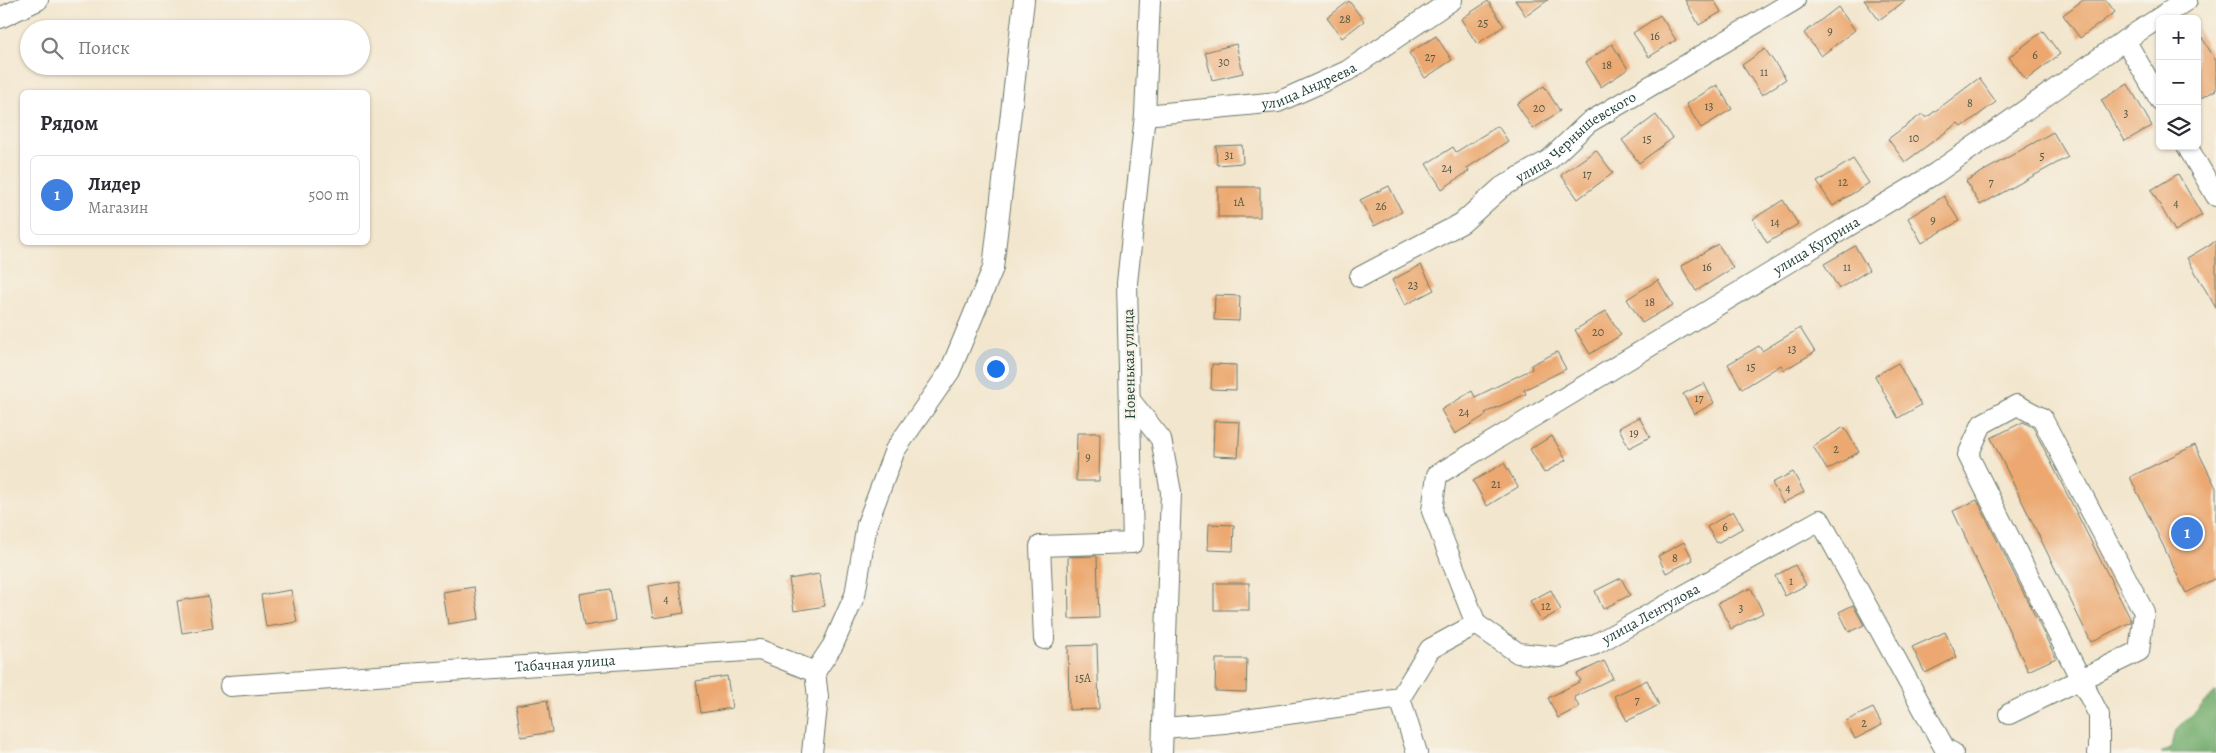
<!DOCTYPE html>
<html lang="ru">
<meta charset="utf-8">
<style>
:root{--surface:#fff;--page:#f7f7f7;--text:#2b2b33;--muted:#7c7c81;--line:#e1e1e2;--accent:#c8321e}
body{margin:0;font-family:Alegreya,serif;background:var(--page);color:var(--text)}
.controls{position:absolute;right:15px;top:15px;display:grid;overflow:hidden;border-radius:8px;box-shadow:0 1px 4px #0004}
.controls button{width:45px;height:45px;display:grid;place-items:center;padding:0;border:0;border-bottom:1px solid var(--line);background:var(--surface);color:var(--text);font:25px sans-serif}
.you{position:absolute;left:995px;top:368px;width:18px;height:18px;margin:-12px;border:4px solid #fff;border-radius:50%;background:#1a73e8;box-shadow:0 0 0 8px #1a73e833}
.badge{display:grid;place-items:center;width:32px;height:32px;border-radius:50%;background:var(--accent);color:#fff;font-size:16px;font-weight:700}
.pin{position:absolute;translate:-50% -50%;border:2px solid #fff;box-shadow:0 1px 5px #0006}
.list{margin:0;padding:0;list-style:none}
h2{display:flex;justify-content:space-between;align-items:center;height:65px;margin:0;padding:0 20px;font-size:21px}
h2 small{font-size:16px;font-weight:400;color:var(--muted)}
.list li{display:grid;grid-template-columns:32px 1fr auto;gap:15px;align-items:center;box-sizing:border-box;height:80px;margin:0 10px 10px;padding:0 10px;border:1px solid var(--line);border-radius:8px}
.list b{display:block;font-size:19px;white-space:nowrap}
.list p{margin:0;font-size:16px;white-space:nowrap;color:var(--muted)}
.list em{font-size:16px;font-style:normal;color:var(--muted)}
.icon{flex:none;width:28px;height:28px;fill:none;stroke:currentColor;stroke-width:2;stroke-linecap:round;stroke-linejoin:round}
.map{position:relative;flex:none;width:2216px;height:753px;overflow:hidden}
.search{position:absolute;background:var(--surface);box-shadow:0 1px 4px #0004;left:20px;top:20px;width:350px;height:55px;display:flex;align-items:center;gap:12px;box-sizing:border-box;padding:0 18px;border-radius:28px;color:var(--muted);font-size:19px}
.panel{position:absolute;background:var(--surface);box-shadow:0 1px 4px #0004;left:20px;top:90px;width:350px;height:155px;border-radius:8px}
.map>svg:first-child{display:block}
.forest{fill:#70ab6b;stroke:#487450}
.building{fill:#eca870}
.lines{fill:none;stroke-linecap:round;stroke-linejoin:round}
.minor-casing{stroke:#69786a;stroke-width:22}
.minor{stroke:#fff;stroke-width:20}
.labels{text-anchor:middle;stroke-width:4.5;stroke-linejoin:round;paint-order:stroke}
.number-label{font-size:12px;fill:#525843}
.street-label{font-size:15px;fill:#1f3d34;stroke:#f7f3e8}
</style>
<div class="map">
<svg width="2216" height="753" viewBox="0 0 2216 753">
<rect width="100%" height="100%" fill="#f7f3e8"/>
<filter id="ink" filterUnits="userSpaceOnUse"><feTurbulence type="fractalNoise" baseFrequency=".02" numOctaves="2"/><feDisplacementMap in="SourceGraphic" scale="10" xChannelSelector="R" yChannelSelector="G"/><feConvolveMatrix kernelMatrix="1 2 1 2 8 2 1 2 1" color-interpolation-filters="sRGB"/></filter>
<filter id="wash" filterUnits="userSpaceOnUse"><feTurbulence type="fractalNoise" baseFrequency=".0096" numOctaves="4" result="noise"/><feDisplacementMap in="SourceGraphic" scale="20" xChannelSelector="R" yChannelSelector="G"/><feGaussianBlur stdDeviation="1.12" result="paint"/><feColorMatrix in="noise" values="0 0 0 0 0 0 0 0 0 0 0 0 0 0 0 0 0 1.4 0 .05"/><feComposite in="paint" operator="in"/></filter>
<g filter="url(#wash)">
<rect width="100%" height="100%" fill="#f3e6ce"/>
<path class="forest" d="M2216 692V753H2161L2172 746 2176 730Z"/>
<g id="blocks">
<g class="building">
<path d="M1515 0H1548L1526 16Z"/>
<path d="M1685 0H1714L1721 12 1699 25Z"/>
<path d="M1864 0H1906L1879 20Z"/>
<path d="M2083 0H2106L2115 12 2080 38 2063 15Z"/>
<path d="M1349 1 1364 21 1342 38 1327 18Z"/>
<path d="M1488 1 1504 26 1477 44 1461 19Z"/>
<path d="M1838 7 1855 30 1821 56 1804 33Z"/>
<path d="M1660 15 1676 40 1649 57 1633 33Z"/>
<path d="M2197 29 2216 61V90L2201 98 2197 91Z"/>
<path d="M2043 31 2060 54 2026 80 2009 57Z"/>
<path d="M1436 36 1452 60 1425 78 1409 53Z"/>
<path d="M1236 44 1243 73 1212 80 1205 52Z"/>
<path d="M1612 44 1628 69 1601 87 1586 62Z"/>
<path d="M1765 49 1786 79 1762 95 1742 65Z"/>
<path d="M1979 78 1996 102 1962 127 1958 123 1905 162 1888 139 1922 114 1926 118Z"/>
<path d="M2128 84 2152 126 2125 141 2101 100Z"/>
<path d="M1717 85 1732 109 1701 128 1686 104Z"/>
<path d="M1544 86 1560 111 1533 129 1517 104Z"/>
<path d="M1656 115 1673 138 1639 163 1622 140Z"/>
<path d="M1498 126 1508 141 1467 168 1469 171 1442 189 1426 164 1453 147 1456 152Z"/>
<path d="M2053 132 2068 157 1980 205 1966 181Z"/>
<path d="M1242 145 1243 163 1217 165 1216 146Z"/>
<path d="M1596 150 1613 173 1578 199 1561 175Z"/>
<path d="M1853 159 1869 183 1833 206 1817 182Z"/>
<path d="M2178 174 2202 215 2175 231 2151 190Z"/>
<path d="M1389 186 1402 212 1374 226 1360 200Z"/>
<rect x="1218" y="187" width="42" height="30"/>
<path d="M1944 196 1959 221 1922 243 1908 218Z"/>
<path d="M1783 200 1798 224 1767 243 1753 219Z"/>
<path d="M2216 241V308L2187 258Z"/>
<path d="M1718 244 1733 268 1696 291 1681 266Z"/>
<path d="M1855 246 1869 270 1839 289 1824 264Z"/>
<path d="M1421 265 1434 290 1405 305 1392 280Z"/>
<path d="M1658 280 1673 305 1642 323 1627 299Z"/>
<path d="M1215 295 1240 296 1239 321 1214 320Z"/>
<path d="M1606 311 1621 335 1590 354 1575 330Z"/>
<path d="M1800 328 1815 352 1784 370 1781 365 1742 389 1728 364 1759 346 1762 351Z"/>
<path d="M1557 352 1566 369 1524 390 1526 394 1485 413 1486 415 1455 434 1441 410 1472 391 1475 397 1532 369 1531 365Z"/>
<path d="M1898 363 1921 405 1898 418 1875 376Z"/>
<path d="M1212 364 1236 365V390L1211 389Z"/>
<path d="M1704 383 1714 403 1694 414 1683 394Z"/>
<path d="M1639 417 1650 437 1629 448 1619 428Z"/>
<path d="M1214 421 1240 422 1238 457 1213 456Z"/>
<path d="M2023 422 2033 427 2131 620V622L2091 642 1991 438Z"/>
<path d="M1844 427 1859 452 1827 470 1813 446Z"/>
<path d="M1077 433H1100L1099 481H1076Z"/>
<path d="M1552 436 1566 460 1544 473 1530 449Z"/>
<path d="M2195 445 2216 488V578L2186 593 2130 477Z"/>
<path d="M1504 463 1518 487 1487 506 1473 481Z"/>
<path d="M1793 472 1804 492 1783 503 1772 483Z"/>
<path d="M1977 500 2056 658 2028 671 1953 511Z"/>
<path d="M1733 511 1743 528 1717 543 1707 527Z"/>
<path d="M1209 524 1234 525 1233 551 1208 550Z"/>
<path d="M1684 542 1693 560 1666 573 1658 556Z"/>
<path d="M1097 556 1099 618 1069 619 1068 557Z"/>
<path d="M1795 565 1806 585 1785 596 1775 576Z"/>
<path d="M819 574 825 606 794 611 789 579Z"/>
<path d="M1621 578 1630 595 1603 609 1595 591Z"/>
<path d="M679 581 684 613 653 618 648 586Z"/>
<rect x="1214" y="583" width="35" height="27"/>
<path d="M474 587 479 619 448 624 443 592Z"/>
<path d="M1751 588 1763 613 1731 629 1718 603Z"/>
<path d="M610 589 615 621 584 626 579 594Z"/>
<path d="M291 590 297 622 266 627 261 595Z"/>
<path d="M1551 590 1561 610 1541 621 1530 601Z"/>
<path d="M208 596 213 628 182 633 177 601Z"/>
<path d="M1853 605 1864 625 1849 632 1839 612Z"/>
<path d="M1945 632 1957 657 1925 673 1912 647Z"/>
<path d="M1097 645 1099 709 1069 710 1068 646Z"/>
<path d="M1216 659H1247L1246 692 1215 691Z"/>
<path d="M1604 661 1613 678 1574 697 1579 707 1558 718 1548 698 1581 681 1577 674Z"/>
<path d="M727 676 732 708 701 713 696 681Z"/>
<path d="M1647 680 1659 705 1627 721 1614 696Z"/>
<path d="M547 700 552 732 521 737 516 705Z"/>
<path d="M1873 708 1882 725 1855 739 1846 721Z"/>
</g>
</g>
</g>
<g filter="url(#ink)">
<use href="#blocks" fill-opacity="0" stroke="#69786a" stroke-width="1"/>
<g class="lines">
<defs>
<g id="minor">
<path d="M0 18 38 0"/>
<path d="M2125 40 2160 100"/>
<path id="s1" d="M1145 115 1278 102 1347 71 1452 0"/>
<path d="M2187 146 2216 196"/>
<path id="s2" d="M1360 277 1462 223 1502 187 1549 160 1588 123 1795 0"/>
<path d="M1130 400 1161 439 1171 492 1162 753"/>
<path id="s3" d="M1476 624 1432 511 1437 475 1936 173 2125 40 2187 0"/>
<path id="s4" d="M1476 624 1518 653 1559 657 1596 644 1820 520 1945 749 1953 753"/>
<path d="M1044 639 1040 546 1133 543 1127 283 1145 115 1150 0"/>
<path d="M815 672 833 645 855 595 867 524 895 450 950 371 993 268 1024 0"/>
<path id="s5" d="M230 686 760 650 815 672 818 697 812 753"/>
<path d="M2009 714 2139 651 2144 612 2042 418 2017 405 1982 424 1968 455 2081 680 2099 715V750L2098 753"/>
<path d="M1164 728 1224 723 1400 698"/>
<path d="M1417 753 1400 698 1430 649 1476 624"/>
</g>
</defs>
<use href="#minor" class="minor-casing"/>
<use href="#minor" class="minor"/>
</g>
</g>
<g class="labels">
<g class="number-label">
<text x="1345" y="23">28</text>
<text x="1483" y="27">25</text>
<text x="1830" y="35">9</text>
<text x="1655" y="40">16</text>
<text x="2035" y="59">6</text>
<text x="1430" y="61">27</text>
<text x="1224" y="66">30</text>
<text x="1607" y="69">18</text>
<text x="1764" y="76">11</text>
<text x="1970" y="107">8</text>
<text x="1709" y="110">13</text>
<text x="1539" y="112">20</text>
<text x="2126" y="117">3</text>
<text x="1914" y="142">10</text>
<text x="1647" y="143">15</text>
<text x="1229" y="159">31</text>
<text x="2042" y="160">5</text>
<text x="1447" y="172">24</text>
<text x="1587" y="178">17</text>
<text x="1843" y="186">12</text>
<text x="1991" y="186">7</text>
<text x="1239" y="206">1А</text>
<text x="2176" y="207">4</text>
<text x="1381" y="210">26</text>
<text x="1933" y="224">9</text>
<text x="1775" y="226">14</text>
<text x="1707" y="271">16</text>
<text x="1847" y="271">11</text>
<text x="1413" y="289">23</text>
<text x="1650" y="306">18</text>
<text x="1598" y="336">20</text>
<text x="1792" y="353">13</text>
<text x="1751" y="371">15</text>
<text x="1699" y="402">17</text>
<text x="1464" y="416">24</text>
<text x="1634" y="437">19</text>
<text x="1836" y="453">2</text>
<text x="1088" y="461">9</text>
<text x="1496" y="488">21</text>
<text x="1788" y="492">4</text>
<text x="1725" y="531">6</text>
<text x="1675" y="562">8</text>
<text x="1791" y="585">1</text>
<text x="666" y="603">4</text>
<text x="1546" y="610">12</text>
<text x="1741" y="612">3</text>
<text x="1083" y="682">15А</text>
<text x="1637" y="704">7</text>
<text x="1864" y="727">2</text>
</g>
<g class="street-label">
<text dy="5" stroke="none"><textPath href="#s1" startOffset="168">улица Андреева</textPath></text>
<text dy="5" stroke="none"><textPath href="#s2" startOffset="259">улица Чернышевского</textPath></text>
<text dy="5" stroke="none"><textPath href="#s3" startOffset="601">улица Куприна</textPath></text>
<text transform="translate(1129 364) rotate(-91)" y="5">Новенькая улица</text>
<text dy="5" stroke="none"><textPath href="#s4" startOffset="194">улица Лентулова</textPath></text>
<text dy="5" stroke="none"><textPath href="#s5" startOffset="336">Табачная улица</textPath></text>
</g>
</g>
</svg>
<div class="controls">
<button>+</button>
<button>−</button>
<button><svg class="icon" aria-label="layers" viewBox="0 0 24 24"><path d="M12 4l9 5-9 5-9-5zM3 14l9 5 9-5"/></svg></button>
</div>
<div class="you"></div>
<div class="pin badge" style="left:2187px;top:533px;background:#3f7fe0">1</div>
<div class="search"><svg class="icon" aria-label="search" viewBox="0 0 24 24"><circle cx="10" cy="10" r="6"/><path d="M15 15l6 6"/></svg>Поиск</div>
<section class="panel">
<h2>Рядом<small></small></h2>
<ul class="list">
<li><span class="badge" style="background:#3f7fe0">1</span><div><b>Лидер</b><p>Магазин</p></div><em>500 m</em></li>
</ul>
</section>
</div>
